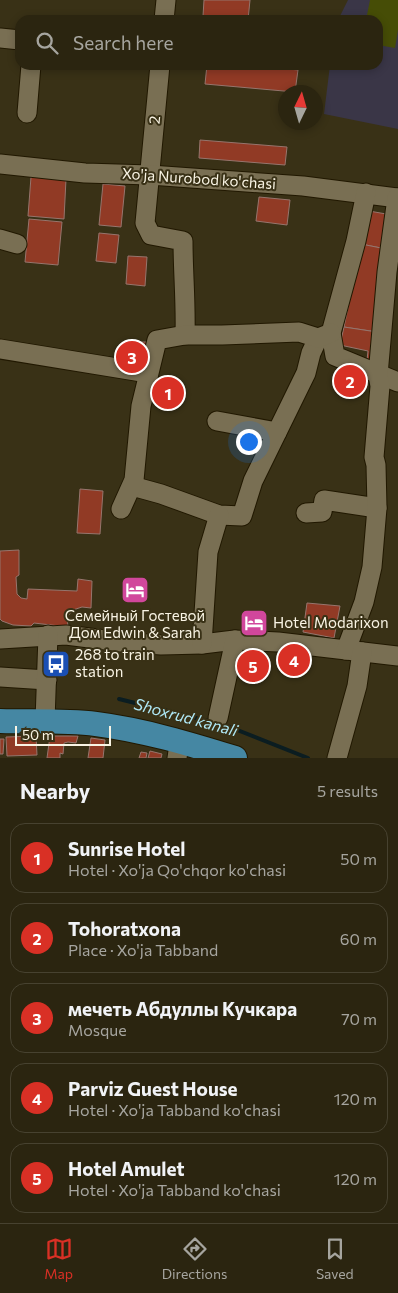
<!DOCTYPE html>
<meta charset="utf-8">
<style>
:root{--surface:#2b2510;--page:#332d19;--text:#f1f3f6;--muted:#a6a59f;--line:#474230;--accent:#d93025}
body{margin:0;font-family:Commissioner,sans-serif;background:var(--page);color:var(--text)}
.compass{position:absolute;left:278px;top:85px;width:45px;height:45px;border-radius:50%;background:var(--surface);box-shadow:0 2px 8px #0003;rotate:5deg}
.scale{position:absolute;left:15px;bottom:12px;width:96px;box-sizing:border-box;padding-left:5px;border:2px solid #f9f4e4;border-top:0;font-size:14px;line-height:18px;white-space:nowrap;color:#f9f4e4;-webkit-text-stroke:4px #393116;paint-order:stroke}
.you{position:absolute;left:248px;top:441px;width:18px;height:18px;margin:-12px;border:4px solid #fff;border-radius:50%;background:#1a73e8;box-shadow:0 0 0 8px #1a73e833}
.badge{display:grid;place-items:center;width:32px;height:32px;border-radius:50%;background:var(--accent);color:#fff;font-size:16px;font-weight:700}
.pin{position:absolute;translate:-50% -50%;border:2px solid #fff;box-shadow:0 1px 5px #0006}
.list{margin:0;padding:0;list-style:none}
h2{display:flex;justify-content:space-between;align-items:center;height:65px;margin:0;padding:0 20px;font-size:21px}
h2 small{font-size:16px;font-weight:400;color:var(--muted)}
.list li{display:grid;grid-template-columns:32px 1fr auto;gap:15px;align-items:center;box-sizing:border-box;height:70px;margin:0 10px 10px;padding:0 10px;border:1px solid var(--line);border-radius:15px}
.list b{display:block;font-size:19px;white-space:nowrap}
.list p{margin:0;font-size:16px;white-space:nowrap;color:var(--muted)}
.list em{font-size:16px;font-style:normal;color:var(--muted)}
.icon{flex:none;width:28px;height:28px;fill:none;stroke:currentColor;stroke-width:2;stroke-linecap:round;stroke-linejoin:round}
.map{position:relative;flex:none;width:398px;height:758px;overflow:hidden}
.search{position:absolute;background:var(--surface);box-shadow:0 2px 8px #0003;left:15px;right:15px;top:15px;height:55px;display:flex;align-items:center;gap:12px;box-sizing:border-box;padding:0 18px;border-radius:15px;color:var(--muted);font-size:19px}
.sheet{height:465px;background:var(--surface)}
nav{display:flex;justify-content:space-around;align-items:center;box-sizing:border-box;height:70px;border-top:1px solid var(--line);background:var(--surface);font-size:14px;color:var(--muted)}
nav a{display:grid;justify-items:center;gap:2px}
nav .on{color:var(--accent)}
.map>svg:first-child{display:block}
.education{fill:#3a3647}
.green{fill:#464d06}
.lines{fill:none;stroke-linecap:round;stroke-linejoin:round}
.stream{stroke:#0b1d21;stroke-width:4}
.building{fill:#913a25;stroke:#96756d}
.minor-casing{stroke:#211800;stroke-width:21}
.major-casing{stroke:#211800;stroke-width:26}
.minor{stroke:#796f53;stroke-width:19}
.major{stroke:#4587a3;stroke-width:24}
.labels{text-anchor:middle;stroke-width:4;stroke-linejoin:round;paint-order:stroke}
.street-label{font-size:15px;fill:#f9f4e4;stroke:#393116}
.poi-label{font-size:15px;fill:#f9f4e4;stroke:#393116;text-anchor:start}
.water-label{font-size:16px;font-style:italic;fill:#b0e9f7;stroke:#393116}
</style>
<div class="map">
<svg width="398" height="758" viewBox="0 0 398 758">
<rect width="100%" height="100%" fill="#393116"/>
<path class="education" d="M348 0H398V129L324 114 330 65H378V20H338Z"/>
<path class="green" d="M370 0H398V30L395 48 378 45V20H366Z"/>
<g class="lines">
<g class="stream">
<path d="M119 699 212 722"/>
<path d="M222 724 308 758"/>
</g>
</g>
<g class="building">
<path d="M204 0H250L248 20 203 16Z"/>
<path d="M207 65H250L298 70 295 92 205 84Z"/>
<path d="M200 140 287 147 285 165 199 158Z"/>
<path d="M31 177 66 179 64 219 28 216Z"/>
<path d="M103 184 125 186 121 227 99 225Z"/>
<path d="M259 197 290 200 287 225 256 221Z"/>
<path d="M369 211 392 215 386 249 361 244Z"/>
<path d="M29 219 62 222 58 265 25 262Z"/>
<path d="M99 233 119 235 116 263 96 261Z"/>
<path d="M361 244 386 249 377 332 344 327Z"/>
<path d="M128 256 147 257 145 286 126 284Z"/>
<path d="M344 327 377 332 376 363 367 360 368 351 340 345Z"/>
<path d="M133 342H152L146 366 115 364 117 348 132 349Z"/>
<path d="M340 369 364 372 360 394 337 390Z"/>
<path d="M80 489 103 491 100 534 77 533Z"/>
<path d="M19 550V575L16 577 17 594 21 598 27 599 28 589 77 591 78 579 92 581 91 608 82 607 73 610 67 617 68 627 34 623 31 626 13 625 2 621 0 619V551Z"/>
<path d="M307 603 340 606 334 638 303 632Z"/>
<path d="M281 648 309 652 307 671 278 668Z"/>
<path d="M36 736 37 755 7 756 6 737Z"/>
<path d="M50 736H78L76 743 68 742 64 743 63 754 60 753V758H47Z"/>
<path d="M91 738 105 740 103 758H88Z"/>
<path d="M0 739H4L3 754H0Z"/>
<path d="M150 751 162 754 161 758H148Z"/>
<path d="M141 752 147 753 146 758H139Z"/>
</g>
<g class="lines">
<defs>
<g id="minor">
<path d="M164 20 166 0"/>
<path d="M0 38 20 40"/>
<path d="M160 65 145 223 151 235 183 241C183 272 186 303 185 335"/>
<path d="M27 113 31 65"/>
<path d="M0 164 85 173 150 175 303 186 398 198"/>
<path d="M366 193 356 241 331 333 335 356 398 382"/>
<path d="M0 239 17 244"/>
<path d="M0 349 148 373"/>
<path d="M217 421 277 432"/>
<path d="M132 486 161 494 219 515 242 516 253 481 306 373 311 353 318 338"/>
<path d="M121 509 134 480 141 406 157 340 185 335H222L299 332 318 338 331 333"/>
<path d="M306 513 322 512 324 500 377 508"/>
<path d="M0 639 66 635 121 642 161 645 202 644 235 640 278 642 398 656"/>
<path d="M202 644 208 552 219 515"/>
<path d="M346 650 364 602 372 567 377 508 376 465 374 457 380 386 378 375 387 272 397 198"/>
<path d="M0 677 47 680"/>
<path d="M218 718 235 640"/>
<path d="M45 721 48 635"/>
<path d="M177 758 178 751"/>
<path d="M337 758 357 686 362 652"/>
</g>
<path id="major" d="M0 721C32 722 64 720 96 724 143 730 190 744 235 758"/>
</defs>
<use href="#minor" class="minor-casing"/>
<use href="#major" class="major-casing"/>
<use href="#minor" class="minor"/>
<use href="#major" class="major"/>
</g>
<defs>
<symbol id="hotel-square" viewBox="-11 -11 22 22"><rect x="-9" y="-9" width="18" height="18" rx="4" fill="#d1479c" stroke="#393116"/><path d="M-6-4.5h1.5V1H6V5H4.5V3h-9V5H-6ZM-4 0a1.8 1.8 0 1 1 3.6 0ZM.5 0V-2.5h3Q6-2.5 6 0Z" fill="#fff"/></symbol>
<symbol id="bus-square" viewBox="-11 -11 22 22"><rect x="-9" y="-9" width="18" height="18" rx="4" fill="#1a4fb4" stroke="#393116"/><path d="M-5-6H5V4H4V6H2V4H-2V6H-4V4H-5ZM-3.5-4V0h7V-4ZM-3.5 1.2v1.5H-2V1.2ZM2 1.2v1.5H3.5V1.2Z" fill="#fff"/></symbol>
</defs>
<g fill-rule="evenodd">
<use href="#hotel-square" x="119" y="574" width="32" height="32"/>
<use href="#hotel-square" x="238" y="607" width="32" height="32"/>
<use href="#bus-square" x="40" y="648" width="32" height="32"/>
</g>
<g class="labels">
<g class="street-label">
<text transform="translate(155 120) rotate(-85)" y="5">2</text>
<text transform="translate(199 179) rotate(4)" y="5">Xo'ja Nurobod ko'chasi</text>
</g>
<g class="poi-label">
<text x="135" y="621" text-anchor="middle">Семейный Гостевой<tspan x="135" dy="17">Дом Edwin &amp; Sarah</tspan></text>
<text x="273" y="628">Hotel Modarixon</text>
<text x="75" y="660">268 to train<tspan x="75" dy="17">station</tspan></text>
</g>
<g class="water-label">
<text transform="translate(186 717) rotate(15)" y="6">Shoxrud kanali</text>
</g>
</g>
</svg>
<svg class="compass" viewBox="-18 -18 36 36"><path d="M0-13l5 13h-10z" fill="#e53935"/><path d="M0 13l5-13h-10z" fill="#a6a59f"/></svg>
<div class="scale">50 m</div>
<div class="you"></div>
<div class="pin badge" style="left:168px;top:393px">1</div>
<div class="pin badge" style="left:350px;top:381px">2</div>
<div class="pin badge" style="left:132px;top:357px">3</div>
<div class="pin badge" style="left:294px;top:660px">4</div>
<div class="pin badge" style="left:253px;top:666px">5</div>
<div class="search"><svg class="icon" aria-label="search" viewBox="0 0 24 24"><circle cx="10" cy="10" r="6"/><path d="M15 15l6 6"/></svg>Search here</div>
</div>
<section class="sheet">
<h2>Nearby<small>5 results</small></h2>
<ul class="list">
<li><span class="badge">1</span><div><b>Sunrise Hotel</b><p>Hotel · Xo'ja Qo'chqor ko'chasi</p></div><em>50 m</em></li>
<li><span class="badge">2</span><div><b>Tohoratxona</b><p>Place · Xo'ja Tabband</p></div><em>60 m</em></li>
<li><span class="badge">3</span><div><b>мечеть Абдуллы Кучкара</b><p>Mosque</p></div><em>70 m</em></li>
<li><span class="badge">4</span><div><b>Parviz Guest House</b><p>Hotel · Xo'ja Tabband ko'chasi</p></div><em>120 m</em></li>
<li><span class="badge">5</span><div><b>Hotel Amulet</b><p>Hotel · Xo'ja Tabband ko'chasi</p></div><em>120 m</em></li>
</ul>
</section>
<nav>
<a class="on"><svg class="icon" aria-label="map" viewBox="0 0 24 24"><path d="M3 6l6-2 6 2 6-2v14l-6 2-6-2-6 2zM9 4v14M15 6v14"/></svg>Map</a>
<a><svg class="icon" aria-label="directions" viewBox="0 0 24 24"><path d="M12 3l9 9-9 9-9-9zM9 14v-3h6M13 9l2 2-2 2"/></svg>Directions</a>
<a><svg class="icon" aria-label="saved" viewBox="0 0 24 24"><path d="M7 4h10v16l-5-4-5 4z"/></svg>Saved</a>
</nav>
